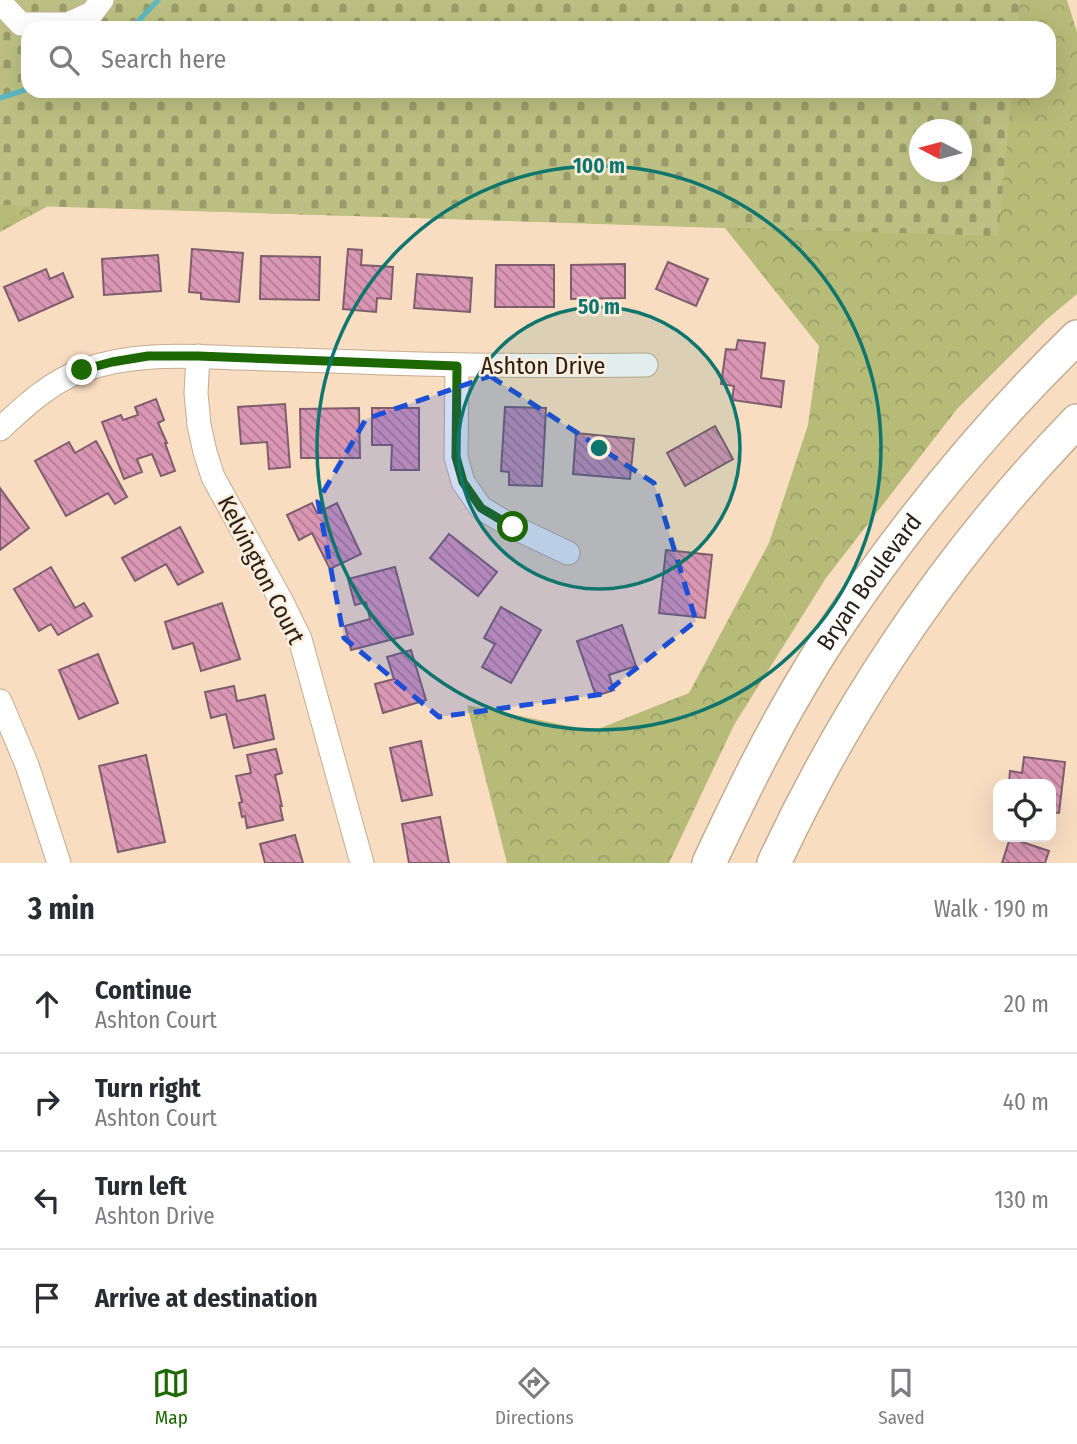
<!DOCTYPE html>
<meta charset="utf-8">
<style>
:root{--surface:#fff;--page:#f7f7f7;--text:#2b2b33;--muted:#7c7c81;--line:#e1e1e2;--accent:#1d6803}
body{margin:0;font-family:"Fira Sans Condensed",sans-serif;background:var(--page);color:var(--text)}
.controls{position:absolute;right:21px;bottom:21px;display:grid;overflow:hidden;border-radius:14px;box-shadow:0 7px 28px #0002}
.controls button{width:63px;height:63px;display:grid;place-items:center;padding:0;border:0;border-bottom:2px solid var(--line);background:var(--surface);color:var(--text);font:35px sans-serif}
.compass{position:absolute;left:909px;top:119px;width:63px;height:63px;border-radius:50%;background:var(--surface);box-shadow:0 7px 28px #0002;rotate:276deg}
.stop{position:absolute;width:21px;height:21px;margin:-16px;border:5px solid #1d6803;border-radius:50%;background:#fff}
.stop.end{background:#1d6803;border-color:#fff;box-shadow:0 2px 7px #0008}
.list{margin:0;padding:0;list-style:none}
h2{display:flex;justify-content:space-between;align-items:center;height:91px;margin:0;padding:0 28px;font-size:30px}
h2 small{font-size:23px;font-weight:400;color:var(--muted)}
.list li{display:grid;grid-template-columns:46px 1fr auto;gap:21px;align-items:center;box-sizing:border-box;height:98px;padding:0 28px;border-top:2px solid var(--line)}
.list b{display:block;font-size:26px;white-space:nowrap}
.list p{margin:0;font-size:23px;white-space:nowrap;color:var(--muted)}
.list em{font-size:23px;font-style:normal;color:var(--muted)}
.icon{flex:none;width:38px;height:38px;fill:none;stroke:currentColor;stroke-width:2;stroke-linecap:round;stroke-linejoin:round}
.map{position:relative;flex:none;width:1077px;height:863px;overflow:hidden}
.search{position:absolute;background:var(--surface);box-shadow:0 7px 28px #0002;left:21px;right:21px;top:21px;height:77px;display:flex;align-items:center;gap:18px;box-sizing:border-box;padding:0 24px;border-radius:21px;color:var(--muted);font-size:26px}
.sheet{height:483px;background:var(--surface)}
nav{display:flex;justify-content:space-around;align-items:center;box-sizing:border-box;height:98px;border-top:2px solid var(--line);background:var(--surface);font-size:19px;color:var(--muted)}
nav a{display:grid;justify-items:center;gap:4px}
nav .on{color:var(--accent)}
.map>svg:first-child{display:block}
.forest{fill:url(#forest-crowns);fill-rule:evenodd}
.cemetery{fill:url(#cemetery-stones);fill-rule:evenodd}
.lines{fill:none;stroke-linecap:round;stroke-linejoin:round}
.stream{stroke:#5cb8c2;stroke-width:5}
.building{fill:url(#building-back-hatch);stroke:#7e5e6c;stroke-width:2}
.minor-casing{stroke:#c5ac91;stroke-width:25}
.highway-casing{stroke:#c5ac91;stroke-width:36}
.minor{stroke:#fff;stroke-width:23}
.highway{stroke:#fff;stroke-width:33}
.route{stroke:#1d6803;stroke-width:9}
.marked{fill:#1d4ed8;fill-opacity:0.2;stroke:#1d4ed8;stroke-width:5;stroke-dasharray:14 9;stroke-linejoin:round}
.ring{fill:none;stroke:#0f766e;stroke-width:3.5}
.labels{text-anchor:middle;stroke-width:5;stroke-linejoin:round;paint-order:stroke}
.street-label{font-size:24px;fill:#2a2016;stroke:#fdeddc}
.centre{fill:#0f766e;stroke:#fdeddc;stroke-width:3.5}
.ring-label{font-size:21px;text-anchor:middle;font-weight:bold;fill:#0f766e;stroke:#fdeddc;stroke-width:5;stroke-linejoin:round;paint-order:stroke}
</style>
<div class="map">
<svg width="1077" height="863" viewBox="0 0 1077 863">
<defs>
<pattern id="forest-crowns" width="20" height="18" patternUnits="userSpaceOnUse" patternTransform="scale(1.75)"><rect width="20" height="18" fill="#b6bb78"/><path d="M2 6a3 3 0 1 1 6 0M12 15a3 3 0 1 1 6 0" fill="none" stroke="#9da067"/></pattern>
<pattern id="cemetery-stones" width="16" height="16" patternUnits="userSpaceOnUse" patternTransform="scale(1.75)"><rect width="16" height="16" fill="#bcc183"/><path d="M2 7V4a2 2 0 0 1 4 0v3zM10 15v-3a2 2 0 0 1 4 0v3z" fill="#999c6a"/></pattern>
<pattern id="building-back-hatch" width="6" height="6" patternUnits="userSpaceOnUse" patternTransform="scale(1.75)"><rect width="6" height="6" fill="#da97b4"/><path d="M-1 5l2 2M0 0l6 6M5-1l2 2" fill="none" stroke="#b17b91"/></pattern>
</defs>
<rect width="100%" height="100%" fill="#f8ddc1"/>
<path class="forest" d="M124 0H1067L1077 32V294L1046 320 957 409 826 578 734 725 669 863H507L467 705 593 731 689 693 769 543 808 425 819 346 725 228 48 206 0 232V40L28 91H1049V28H103ZM920 130H962V172H920Z"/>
<path class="cemetery" d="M0 0H1020L1018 28H28V91H1012L998 236 0 205ZM920 130H962V172H920Z"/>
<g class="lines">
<g class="stream">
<path d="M132 28 158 0"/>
<path d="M0 98 28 89"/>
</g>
</g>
<g class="building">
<path d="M192 249 243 253 239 302 201 299V293L189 292Z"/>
<path d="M348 249 362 250 361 265 393 267 391 299 377 298 376 312 343 309Z"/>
<path d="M158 255 161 291 104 295 102 259Z"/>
<path d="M261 256 320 257 319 300 260 299Z"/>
<path d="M668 262 708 279 696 306 656 289Z"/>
<path d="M625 264V298L571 299V265Z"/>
<path d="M496 265H554V307H495Z"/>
<path d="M46 269 50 279 63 273 73 297 19 321 4 287Z"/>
<path d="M417 274 472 278 470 312 414 308Z"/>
<path d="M738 340 765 343 761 378 784 381 781 407 732 400 734 386 721 384 726 349 736 350Z"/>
<path d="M156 399 164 420 158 423 167 443H165L175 471 161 476 152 454 137 459 142 472 124 479 102 422 121 415 123 420 138 415 135 407Z"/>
<path d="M285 404 290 467 269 469 267 442 241 444 238 407Z"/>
<path d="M505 407 546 408 542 486 509 485V472L501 471Z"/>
<path d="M359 408 360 458H301L300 409Z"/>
<path d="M372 408H419V470H391L392 445H372Z"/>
<path d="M715 426 733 459 685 486 667 453Z"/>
<path d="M576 433 634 439 630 479 573 474Z"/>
<path d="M96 441 127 497 115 504 108 493 66 516 35 461 69 442 75 453Z"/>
<path d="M0 488 29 528 0 550Z"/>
<path d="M312 503 317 513 337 503 361 554 330 569 312 533 299 540 287 515Z"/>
<path d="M180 527 203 572 178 585 166 564 135 581 122 558Z"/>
<path d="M449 534 497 572 478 596 430 558Z"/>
<path d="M666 550 712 555 705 618 659 613Z"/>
<path d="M51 567 75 608 84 603 92 616 58 635 51 624 39 631 14 589Z"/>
<path d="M395 567 413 634 351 650 345 626 370 619 366 602 355 605 348 579Z"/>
<path d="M222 603 240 659 201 671 193 643 173 649 165 622Z"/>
<path d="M501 607 541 630 511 683 482 667 495 644 484 638Z"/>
<path d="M622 625 636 666 609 675 614 690 596 696 577 641Z"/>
<path d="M411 650 426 700 383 713 375 684 394 679 387 657Z"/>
<path d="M98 654 118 703 79 719 59 670Z"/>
<path d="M234 686 237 701 265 695 274 739 234 748 226 714 211 718 205 692Z"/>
<path d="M421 741 432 795 402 801 390 748Z"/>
<path d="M276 749 282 773 275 775 282 806H280L283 820 247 828 245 816 242 817 239 803 242 802 236 776 251 773 247 755Z"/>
<path d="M146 755 165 842 118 852 99 766Z"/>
<path d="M1024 757 1065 762 1059 813 1051 812V784H1009L1010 771 1022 773Z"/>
<path d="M440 817 449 863H409L402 824Z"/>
<path d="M295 835 303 863H265L260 844Z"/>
<path d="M1010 838 1049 851 1045 863H1002Z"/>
</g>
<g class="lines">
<defs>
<g id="minor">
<path d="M1 0V3L21 24H68L92 13 102 0"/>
<path d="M198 356 196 393 199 425 205 452 213 477 282 602 300 639 362 863"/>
<path d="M457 366 456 457 463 482 481 508 513 527 568 553"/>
<path d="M0 429C25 406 49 383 81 371 131 352 186 356 238 358 279 359 320 361 360 362 456 366 551 366 646 365"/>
<path d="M0 701 27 765 59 863"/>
</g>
<g id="highway">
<path id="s1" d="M709 863C740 797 772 731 810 669 825 643 843 618 860 593 925 501 996 416 1077 337"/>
<path d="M774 863C850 700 952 550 1077 421"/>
</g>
</defs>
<use href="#minor" class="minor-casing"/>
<use href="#highway" class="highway-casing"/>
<use href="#minor" class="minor"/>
<use href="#highway" class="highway"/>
</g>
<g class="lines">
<path class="route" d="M82 370 112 362 148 356H198L457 366 456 457 463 482 481 508 513 527"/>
</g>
<path class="marked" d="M490 376 654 483 696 621 604 694 439 717 344 638 318 501 366 419Z"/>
<circle cx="599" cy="448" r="141" fill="#0f766e" fill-opacity=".12"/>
<g class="ring">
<circle cx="599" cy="448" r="141"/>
<circle cx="599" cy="448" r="282"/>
</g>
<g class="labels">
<g class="street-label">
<text x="543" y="374">Ashton Drive</text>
<text transform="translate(261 570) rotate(63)" y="8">Kelvington Court</text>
<text dy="8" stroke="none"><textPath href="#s1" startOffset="324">Bryan Boulevard</textPath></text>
</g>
</g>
<circle cx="599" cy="448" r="10" class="centre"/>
<g class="ring-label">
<text x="599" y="173">100 m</text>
<text x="599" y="314">50 m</text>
</g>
</svg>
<div class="controls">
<button><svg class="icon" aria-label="locate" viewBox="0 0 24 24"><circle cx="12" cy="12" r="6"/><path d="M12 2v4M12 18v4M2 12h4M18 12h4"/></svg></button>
</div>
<svg class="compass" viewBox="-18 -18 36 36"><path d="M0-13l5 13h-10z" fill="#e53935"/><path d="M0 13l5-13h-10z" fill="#7c7c81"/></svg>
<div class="stop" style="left:513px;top:527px"></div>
<div class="stop end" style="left:82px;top:370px"></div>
<div class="search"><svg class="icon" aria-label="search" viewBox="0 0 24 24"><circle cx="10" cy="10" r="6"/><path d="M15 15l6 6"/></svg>Search here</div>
</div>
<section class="sheet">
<h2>3 min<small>Walk · 190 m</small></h2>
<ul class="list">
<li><svg class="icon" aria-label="ahead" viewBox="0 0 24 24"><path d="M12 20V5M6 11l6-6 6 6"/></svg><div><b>Continue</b><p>Ashton Court</p></div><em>20 m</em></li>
<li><svg class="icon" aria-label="right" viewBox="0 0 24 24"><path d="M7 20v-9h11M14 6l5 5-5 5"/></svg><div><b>Turn right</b><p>Ashton Court</p></div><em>40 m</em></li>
<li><svg class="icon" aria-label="left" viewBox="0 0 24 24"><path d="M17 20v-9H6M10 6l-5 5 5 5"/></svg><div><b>Turn left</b><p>Ashton Drive</p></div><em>130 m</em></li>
<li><svg class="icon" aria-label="arrive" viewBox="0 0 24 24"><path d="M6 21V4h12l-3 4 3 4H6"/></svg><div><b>Arrive at destination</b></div></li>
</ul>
</section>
<nav>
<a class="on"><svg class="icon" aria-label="map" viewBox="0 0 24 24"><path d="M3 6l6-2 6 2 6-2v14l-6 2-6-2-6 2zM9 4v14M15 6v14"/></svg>Map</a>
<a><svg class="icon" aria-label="directions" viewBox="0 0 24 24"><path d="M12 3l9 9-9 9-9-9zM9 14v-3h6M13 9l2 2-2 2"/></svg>Directions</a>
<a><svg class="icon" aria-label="saved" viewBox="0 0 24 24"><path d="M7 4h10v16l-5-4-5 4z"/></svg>Saved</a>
</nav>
